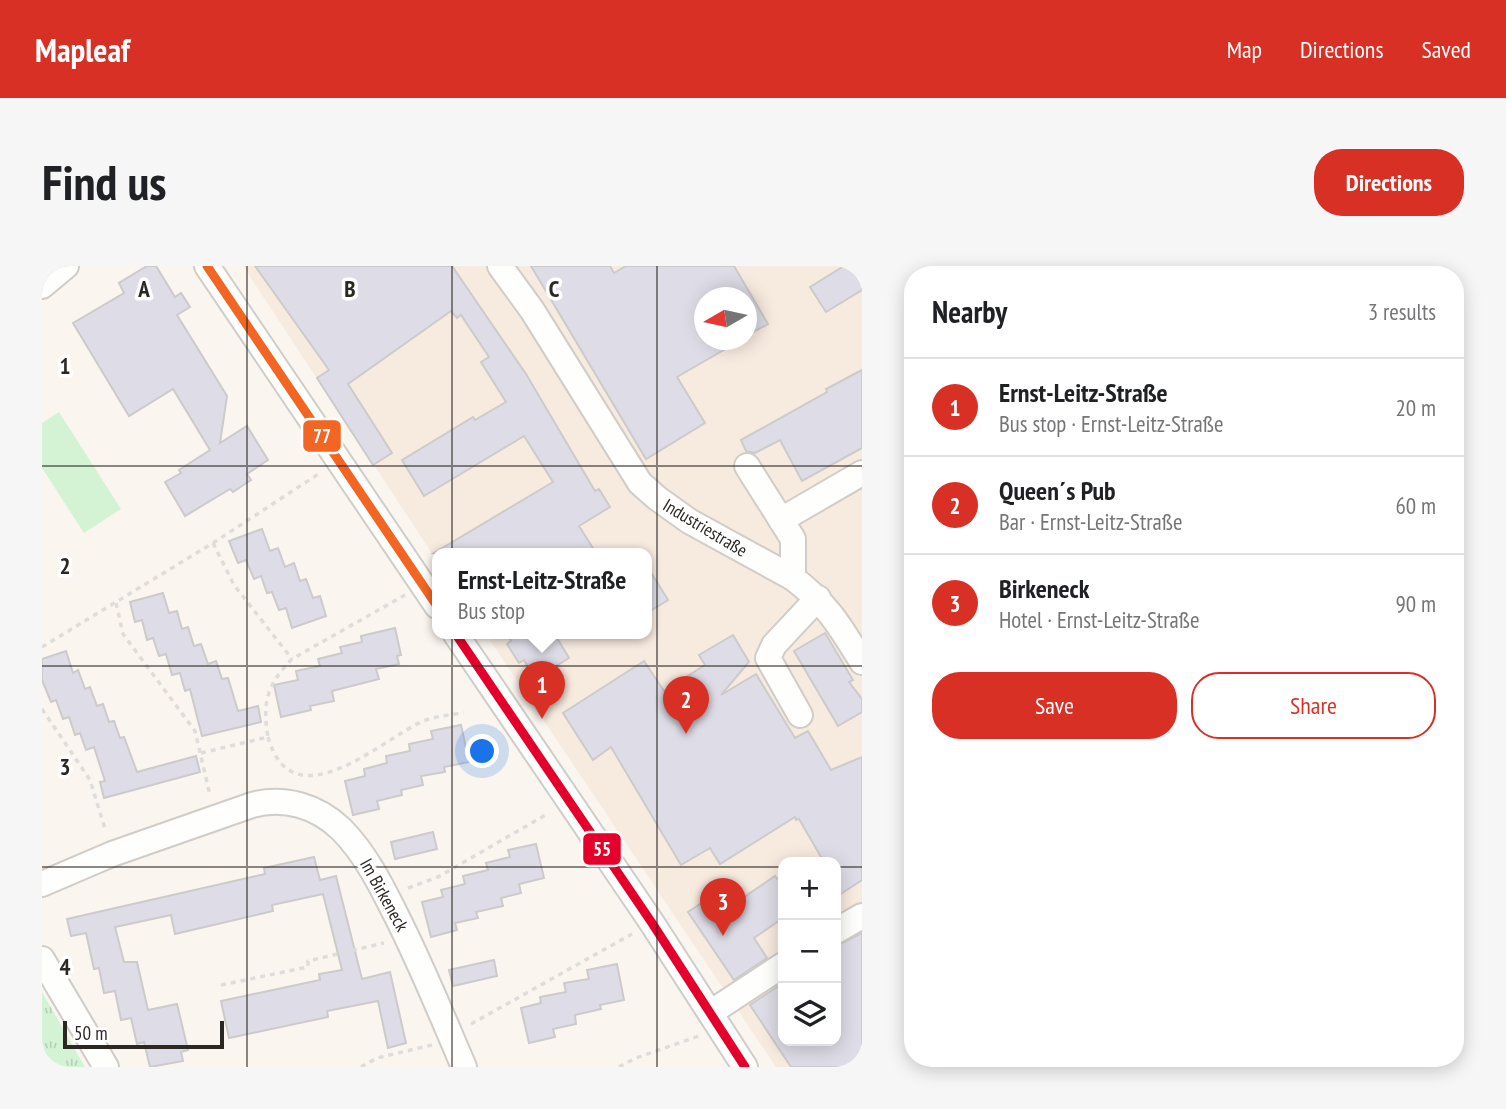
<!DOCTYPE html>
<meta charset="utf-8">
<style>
:root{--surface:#fff;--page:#f6f6f6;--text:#202124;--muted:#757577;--line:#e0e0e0;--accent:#d93025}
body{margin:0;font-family:"PT Sans Narrow",sans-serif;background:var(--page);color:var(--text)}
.controls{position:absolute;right:21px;bottom:21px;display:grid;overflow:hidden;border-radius:14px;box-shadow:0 4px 18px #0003}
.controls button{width:63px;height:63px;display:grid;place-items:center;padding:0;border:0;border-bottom:2px solid var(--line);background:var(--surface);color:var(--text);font:35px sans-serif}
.compass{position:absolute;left:652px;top:21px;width:63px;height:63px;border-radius:50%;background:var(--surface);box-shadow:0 4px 18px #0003;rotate:261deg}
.scale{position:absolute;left:21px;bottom:18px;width:161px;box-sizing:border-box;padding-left:7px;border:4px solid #2b2723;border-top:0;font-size:19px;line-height:24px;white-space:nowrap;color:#2b2723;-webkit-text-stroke:5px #fff;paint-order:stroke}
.you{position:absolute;left:441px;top:486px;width:24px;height:24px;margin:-18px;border:5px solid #fff;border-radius:50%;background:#1a73e8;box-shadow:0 0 0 10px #1a73e833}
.badge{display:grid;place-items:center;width:46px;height:46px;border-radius:50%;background:var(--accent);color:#fff;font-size:23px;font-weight:700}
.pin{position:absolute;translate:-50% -58px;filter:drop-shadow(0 2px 4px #0008)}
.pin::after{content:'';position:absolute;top:37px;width:24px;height:21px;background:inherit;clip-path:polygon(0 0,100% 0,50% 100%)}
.popup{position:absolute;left:390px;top:282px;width:220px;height:91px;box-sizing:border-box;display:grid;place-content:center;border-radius:14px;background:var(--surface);filter:drop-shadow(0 2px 5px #0005);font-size:23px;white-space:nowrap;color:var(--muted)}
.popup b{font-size:26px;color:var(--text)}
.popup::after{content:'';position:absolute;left:50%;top:100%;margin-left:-14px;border:14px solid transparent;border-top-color:var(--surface)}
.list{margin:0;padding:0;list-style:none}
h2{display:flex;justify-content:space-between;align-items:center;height:91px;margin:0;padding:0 28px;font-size:30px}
h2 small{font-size:23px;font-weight:400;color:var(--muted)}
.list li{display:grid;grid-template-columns:46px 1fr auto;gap:21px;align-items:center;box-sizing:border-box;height:98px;padding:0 28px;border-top:2px solid var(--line)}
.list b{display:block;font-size:26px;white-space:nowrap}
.list p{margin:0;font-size:23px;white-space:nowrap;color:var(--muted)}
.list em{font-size:23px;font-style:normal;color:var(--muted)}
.actions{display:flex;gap:14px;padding:21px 28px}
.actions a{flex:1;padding:16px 0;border:2px solid var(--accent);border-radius:28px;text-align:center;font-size:24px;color:var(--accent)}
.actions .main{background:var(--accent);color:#fff}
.icon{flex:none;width:38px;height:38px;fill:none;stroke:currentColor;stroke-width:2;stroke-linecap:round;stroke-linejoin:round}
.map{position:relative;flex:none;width:820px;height:801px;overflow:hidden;border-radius:28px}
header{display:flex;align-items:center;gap:42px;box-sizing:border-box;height:98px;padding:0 35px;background:var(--accent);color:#fff}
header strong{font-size:33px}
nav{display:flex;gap:38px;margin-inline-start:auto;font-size:24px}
.intro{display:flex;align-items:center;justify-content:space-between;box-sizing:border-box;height:168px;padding:0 42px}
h1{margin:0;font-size:49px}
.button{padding:18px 32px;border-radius:28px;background:var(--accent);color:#fff;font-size:24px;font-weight:700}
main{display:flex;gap:42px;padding:0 42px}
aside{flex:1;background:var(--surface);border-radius:28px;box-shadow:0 4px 18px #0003}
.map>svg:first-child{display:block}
.industrial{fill:#f7eadf;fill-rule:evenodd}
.grass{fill:url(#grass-tufts)}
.garden{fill:#d4f3d5}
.building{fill:#dedde7;stroke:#cccaca;stroke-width:2}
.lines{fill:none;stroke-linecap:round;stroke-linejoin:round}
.minor-casing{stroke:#d0ccc7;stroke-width:28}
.path{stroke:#dedddb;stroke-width:3.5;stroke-dasharray:5 5;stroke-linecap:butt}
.minor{stroke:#fefefd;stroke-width:24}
.bus-1-casing{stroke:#fff;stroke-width:14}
.bus-2-casing{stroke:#fff;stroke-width:14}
.bus-1{stroke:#e4002b;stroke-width:9}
.bus-2{stroke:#f26522;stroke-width:9}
.grid{fill:none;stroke:#2b2723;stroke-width:2;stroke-opacity:0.55}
.labels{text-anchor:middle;stroke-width:7;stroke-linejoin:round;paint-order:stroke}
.street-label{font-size:18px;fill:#2b2723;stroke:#fff}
.grid-label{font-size:23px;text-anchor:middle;font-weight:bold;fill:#2b2723;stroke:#fff;stroke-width:7;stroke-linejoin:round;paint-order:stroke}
.line-badge{stroke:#fff;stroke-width:2.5}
.badge-label{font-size:19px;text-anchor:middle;font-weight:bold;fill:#fff}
</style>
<header>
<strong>Mapleaf</strong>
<nav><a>Map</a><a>Directions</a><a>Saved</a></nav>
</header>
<div class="intro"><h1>Find us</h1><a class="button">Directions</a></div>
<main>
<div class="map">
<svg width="820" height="801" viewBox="0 0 820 801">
<defs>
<pattern id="grass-tufts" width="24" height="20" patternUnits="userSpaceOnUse" patternTransform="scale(1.75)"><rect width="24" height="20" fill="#d4f3d5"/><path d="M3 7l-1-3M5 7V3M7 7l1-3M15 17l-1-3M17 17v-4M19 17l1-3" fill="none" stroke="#b6d0b7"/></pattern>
</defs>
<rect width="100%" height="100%" fill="#faf5ef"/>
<path class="industrial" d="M201 0H820V801H734L443 367H605V287H395V295ZM662 32H704V74H662ZM741 596H794V775H741Z"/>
<path class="grass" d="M0 726 43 801H0Z"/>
<path class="garden" d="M17 146 79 243 42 267 0 202V157Z"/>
<g class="building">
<path d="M105 0H114L133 31 139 27 148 41 135 49 185 130 178 177 205 160 226 194 205 208 209 214 191 226 188 223 143 250 123 216 139 207 137 204 168 184 131 123 87 150 31 57 82 27 77 17Z"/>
<path d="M213 0H410L484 108 553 225 557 223 568 241 537 260 554 287H392L511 216 482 170 382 230 360 194 431 151 433 154 464 136 439 96 447 91 419 49 415 52 409 45 306 118 350 187 331 199 275 112 287 104Z"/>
<path d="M489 0H568L572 7 584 0H692L726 58 704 70V32H662V74H699L635 111 663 157 604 193Z"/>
<path d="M802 0H820V24L784 46 768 21Z"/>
<path d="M820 104V182L760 215 738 174 713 187 704 185 699 174 785 126 784 123Z"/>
<path d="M220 263 228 285 236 282 243 301 252 297 258 315 264 313 271 332 278 330 284 350 250 362 244 342 237 344 230 326 225 327 219 310 212 313 204 294 196 297 187 275Z"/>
<path d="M605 300 626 334 605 347Z"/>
<path d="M121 327 127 347 135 345 140 363 146 361 152 380 159 378 166 398 174 395 180 413 186 412 196 445 216 440 219 456 160 470 148 423 143 425 138 407 130 409 124 388 117 390 111 372 105 374 100 354 93 356 88 336Z"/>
<path d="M353 362 359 389 355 390 357 398 334 403 337 413 290 425 292 435 268 440 269 444 239 451 232 419 256 414 254 405 278 400 276 393 300 387 298 381 320 376 319 370Z"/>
<path d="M465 367H512L527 392 493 413 482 394 477 397 465 378 469 375Z"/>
<path d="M783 367 811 414 807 416 820 433V446L796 460 752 385Z"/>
<path d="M691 369 707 396 679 429 714 408 753 472 766 465 789 504 820 491V614L794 631V596H782L757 553 754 554 753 551 678 598 668 582 639 599 569 481 551 494 521 447 602 395 622 425 663 399 657 389Z"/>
<path d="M24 385 31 407 36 404 43 423 48 421 55 440 61 438 67 456 72 455 78 472 82 471 95 506 154 490 158 506 62 532 58 516 63 515 52 481 44 484 38 467 33 469 27 451 21 453 14 434 9 436 0 414V393Z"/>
<path d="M419 459 427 496 402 501 403 506 379 510 381 519 359 524 360 529 335 535 337 543 311 549 303 515 323 510 322 503 345 497 344 490 368 485 367 478 391 473 389 465Z"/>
<path d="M391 566 395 583 353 593 349 576Z"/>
<path d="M494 578 502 612 477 618 479 627 459 632 461 640 434 646 436 652 413 657 415 664 389 671 380 636 401 631 399 624 423 618 421 610 446 604 444 597 468 591 466 584Z"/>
<path d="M272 591 278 614 294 610 320 713 348 706 364 777 346 782 336 735 285 745 286 751 187 772 179 735 278 714 277 708 300 704 281 628 230 639 231 645 133 668 129 649 73 661 82 696H95L106 744 135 738 146 784 139 786 141 795 108 801 102 776 95 778 89 752 79 754 73 725 62 727 57 702 52 703 44 667 29 670 25 653 223 608 222 602Z"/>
<path d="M733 610 735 613 741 610V652L712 672 725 692 692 714 646 646 673 628 683 644Z"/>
<path d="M820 667V801H749L708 739 741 717V775H794V680Z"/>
<path d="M452 694 455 710 411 720 407 704Z"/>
<path d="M575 698 582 734 558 739 559 743 533 749 534 758 511 763 513 771 487 777 479 742 499 737 498 731 524 726 522 717 547 713 545 704Z"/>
</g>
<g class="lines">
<defs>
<g id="minor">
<path d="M165 0 395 340"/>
<path d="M458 0 490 44 598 217 615 232 647 255 751 312C786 339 798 360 820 396"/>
<path d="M0 20 24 0"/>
<path d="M705 200 751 273V312"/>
<path d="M739 254 820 207"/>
<path d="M413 367 610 657 703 801"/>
<path d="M758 449 726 392 732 379 776 332"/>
<path d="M0 618 70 588 210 539C242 530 275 540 299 563 323 587 339 619 354 649 379 698 400 750 422 801"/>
<path d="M794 665 820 650"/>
<path d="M0 693 64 801"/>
<path d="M668 747 741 699"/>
</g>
</defs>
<use href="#minor" class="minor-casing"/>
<g class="path">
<path d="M171 277 192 319 250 393"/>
<path d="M74 337 81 368 153 465 168 529"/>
<path d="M0 381 171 277 278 207"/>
<path d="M0 443 48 514 64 566"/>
<path d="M226 471C250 556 336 477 379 456 393 450 407 449 422 447"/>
<path d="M159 487 226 471C220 436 225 419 250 393L363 329"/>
<path d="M366 622 396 611 507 547"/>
<path d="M179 719 266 701V695L342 677"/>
<path d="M429 758 590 668"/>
<path d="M319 801 335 792 390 779"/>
<path d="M577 801 594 792 657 770"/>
</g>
<use href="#minor" class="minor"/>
<defs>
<path id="bus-1" d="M413 367 610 657 703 801"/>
<path id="bus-2" d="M165 0 395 340"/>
</defs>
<use href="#bus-1" class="bus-1-casing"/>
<use href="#bus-2" class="bus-2-casing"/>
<use href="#bus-1" class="bus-1"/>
<use href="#bus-2" class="bus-2"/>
</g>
<path class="grid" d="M205 0V801M410 0V801M615 0V801M0 200H820M0 400H820M0 601H741M794 601H820"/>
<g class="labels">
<g class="street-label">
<text transform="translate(663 262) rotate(31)" y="6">Industriestraße</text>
<text transform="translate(342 629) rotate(61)" y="6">Im Birkeneck</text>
</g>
</g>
<g class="grid-label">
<text x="102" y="31">A</text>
<text x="308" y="31">B</text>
<text x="512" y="31">C</text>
<text x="23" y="108">1</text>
<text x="23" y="308">2</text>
<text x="23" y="509">3</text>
<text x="23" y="709">4</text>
</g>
<g class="line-badge">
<rect x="260" y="153" width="40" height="34" rx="7" fill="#f26522"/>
<rect x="540" y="566" width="40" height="34" rx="7" fill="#e4002b"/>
</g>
<g class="badge-label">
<text x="280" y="177">77</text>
<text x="560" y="590">55</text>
</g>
</svg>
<div class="controls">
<button>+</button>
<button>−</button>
<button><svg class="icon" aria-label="layers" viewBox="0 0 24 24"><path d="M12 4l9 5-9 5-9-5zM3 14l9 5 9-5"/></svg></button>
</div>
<svg class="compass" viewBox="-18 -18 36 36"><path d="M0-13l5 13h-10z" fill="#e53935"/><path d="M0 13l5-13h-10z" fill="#757577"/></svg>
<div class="scale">50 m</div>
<div class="you"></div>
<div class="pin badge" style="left:500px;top:453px">1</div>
<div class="popup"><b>Ernst-Leitz-Straße</b>Bus stop</div>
<div class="pin badge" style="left:644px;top:468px">2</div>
<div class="pin badge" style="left:681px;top:670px">3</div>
</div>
<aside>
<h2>Nearby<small>3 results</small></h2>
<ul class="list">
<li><span class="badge">1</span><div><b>Ernst-Leitz-Straße</b><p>Bus stop · Ernst-Leitz-Straße</p></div><em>20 m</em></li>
<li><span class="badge">2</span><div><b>Queen´s Pub</b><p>Bar · Ernst-Leitz-Straße</p></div><em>60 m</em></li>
<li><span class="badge">3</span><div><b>Birkeneck</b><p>Hotel · Ernst-Leitz-Straße</p></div><em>90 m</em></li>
</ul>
<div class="actions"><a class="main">Save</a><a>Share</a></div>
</aside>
</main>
